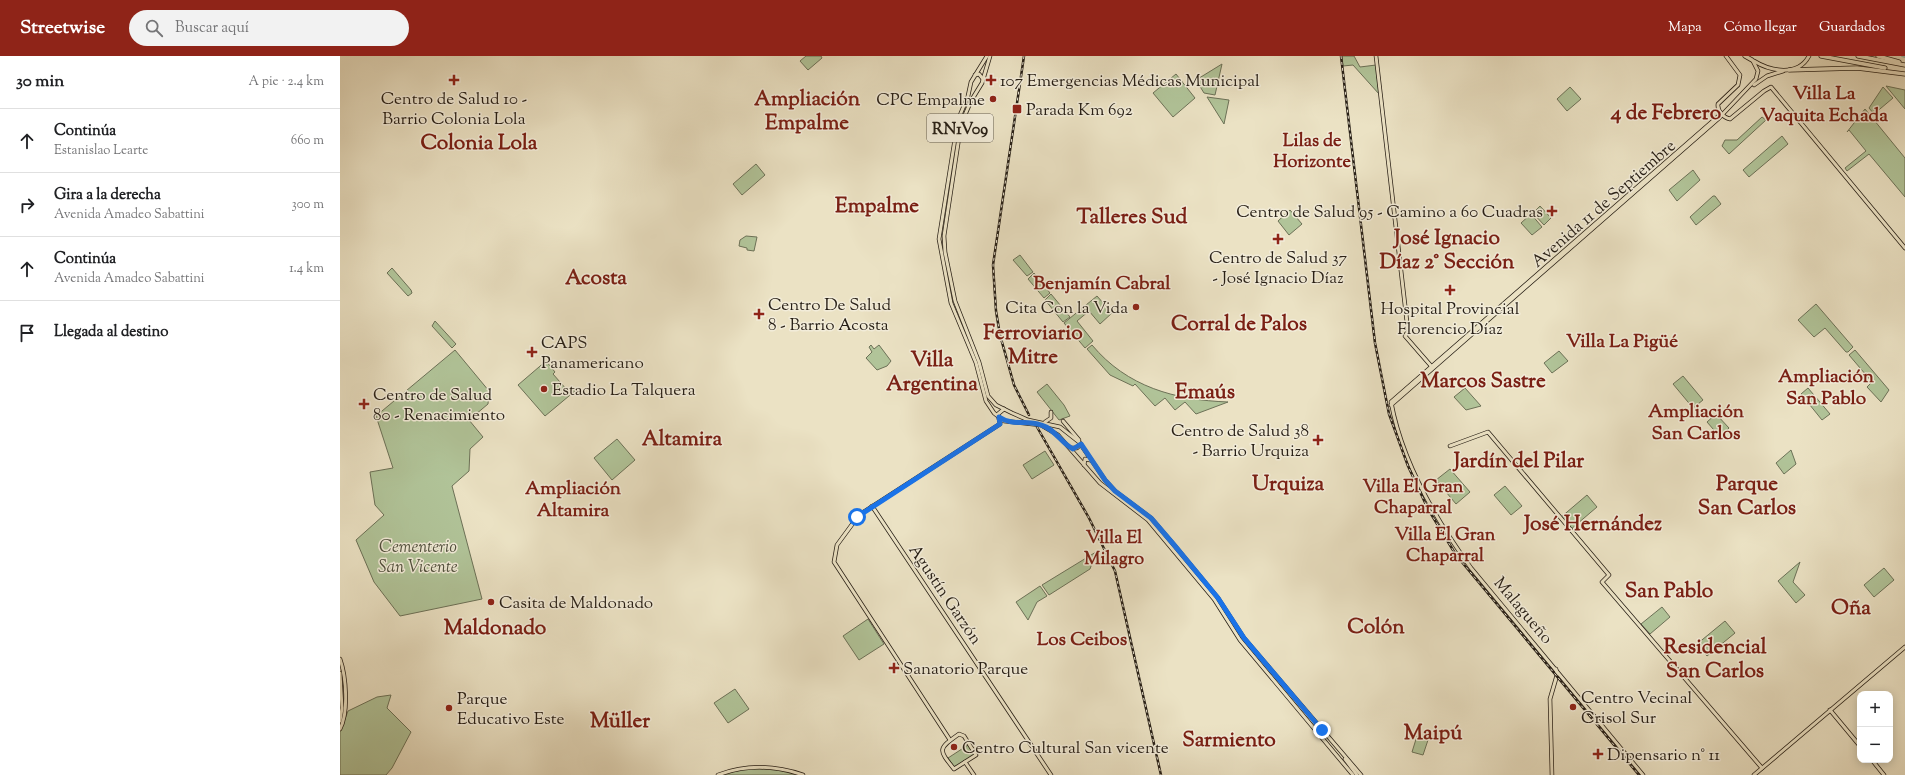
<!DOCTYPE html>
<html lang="es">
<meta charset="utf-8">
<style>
:root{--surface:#fff;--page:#f2f2f2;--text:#202124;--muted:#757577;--line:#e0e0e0;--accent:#8f2418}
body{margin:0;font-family:"Sorts Mill Goudy",serif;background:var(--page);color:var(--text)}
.controls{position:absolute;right:12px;bottom:12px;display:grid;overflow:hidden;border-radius:8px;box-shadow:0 2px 10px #0003}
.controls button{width:36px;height:36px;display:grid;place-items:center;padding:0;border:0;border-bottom:1px solid var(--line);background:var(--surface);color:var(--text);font:20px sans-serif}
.stop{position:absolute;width:12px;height:12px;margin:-9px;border:3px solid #1a73e8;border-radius:50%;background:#fff}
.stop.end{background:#1a73e8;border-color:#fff;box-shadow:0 1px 4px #0008}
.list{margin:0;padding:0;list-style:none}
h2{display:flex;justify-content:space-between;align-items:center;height:52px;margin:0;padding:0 16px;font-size:17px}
h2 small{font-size:13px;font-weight:400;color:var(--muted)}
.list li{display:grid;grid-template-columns:26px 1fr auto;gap:12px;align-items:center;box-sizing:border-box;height:64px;padding:0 16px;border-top:1px solid var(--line)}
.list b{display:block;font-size:15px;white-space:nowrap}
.list p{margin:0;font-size:13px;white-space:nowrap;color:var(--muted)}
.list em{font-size:13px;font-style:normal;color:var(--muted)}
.icon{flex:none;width:22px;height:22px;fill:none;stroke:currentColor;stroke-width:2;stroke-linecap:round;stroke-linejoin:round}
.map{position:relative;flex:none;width:1565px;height:719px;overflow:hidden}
header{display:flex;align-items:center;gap:24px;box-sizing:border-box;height:56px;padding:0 20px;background:var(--accent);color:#fff}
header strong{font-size:19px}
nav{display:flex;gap:22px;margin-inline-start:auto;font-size:14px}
.search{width:280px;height:36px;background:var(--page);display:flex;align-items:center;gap:10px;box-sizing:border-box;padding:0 14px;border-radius:22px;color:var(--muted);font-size:15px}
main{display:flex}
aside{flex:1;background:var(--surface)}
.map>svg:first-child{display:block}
.green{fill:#b1c499;stroke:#6c7157}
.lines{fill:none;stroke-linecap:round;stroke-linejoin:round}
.canal{stroke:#99beb0;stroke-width:2}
.major-casing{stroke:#261e15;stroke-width:4.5}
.highway-casing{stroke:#261e15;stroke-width:5}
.major{stroke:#ebe2c4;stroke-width:3}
.highway{stroke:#ebe2c4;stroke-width:3.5}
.rail-casing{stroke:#261e15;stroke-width:2.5}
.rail{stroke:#f2ecd9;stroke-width:1;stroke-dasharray:3;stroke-linecap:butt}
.route{stroke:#1a73e8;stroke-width:5}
.poi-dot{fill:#8f2418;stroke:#f2ecd9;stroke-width:1.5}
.labels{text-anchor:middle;stroke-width:3;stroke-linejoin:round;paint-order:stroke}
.shield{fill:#f2ecd9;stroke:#635c50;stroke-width:1}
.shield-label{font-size:16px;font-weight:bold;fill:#261e15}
.poi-label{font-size:17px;fill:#261e15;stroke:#f2ecd9;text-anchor:start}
.street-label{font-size:17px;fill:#261e15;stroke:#f2ecd9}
.park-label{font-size:17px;font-style:italic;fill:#50503d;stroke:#f2ecd9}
.neighbourhood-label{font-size:18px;font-weight:bold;fill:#7a1f14;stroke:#f2ecd9}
.quarter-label{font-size:19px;font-weight:bold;fill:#7a1f14;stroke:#f2ecd9}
.district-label{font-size:21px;font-weight:bold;fill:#7a1f14;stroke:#f2ecd9}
</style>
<header>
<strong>Streetwise</strong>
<div class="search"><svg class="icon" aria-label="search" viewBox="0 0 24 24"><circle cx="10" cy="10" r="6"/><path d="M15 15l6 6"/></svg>Buscar aquí</div>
<nav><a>Mapa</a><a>Cómo llegar</a><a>Guardados</a></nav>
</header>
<main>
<aside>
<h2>30 min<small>A pie · 2.4 km</small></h2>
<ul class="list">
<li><svg class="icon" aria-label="ahead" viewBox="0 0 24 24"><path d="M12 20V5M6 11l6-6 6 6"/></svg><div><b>Continúa</b><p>Estanislao Learte</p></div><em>660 m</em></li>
<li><svg class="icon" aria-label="right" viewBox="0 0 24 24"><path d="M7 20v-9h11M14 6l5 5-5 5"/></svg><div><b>Gira a la derecha</b><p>Avenida Amadeo Sabattini</p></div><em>300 m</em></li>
<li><svg class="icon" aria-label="ahead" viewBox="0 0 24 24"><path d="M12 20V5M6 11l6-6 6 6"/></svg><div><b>Continúa</b><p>Avenida Amadeo Sabattini</p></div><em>1.4 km</em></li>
<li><svg class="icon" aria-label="arrive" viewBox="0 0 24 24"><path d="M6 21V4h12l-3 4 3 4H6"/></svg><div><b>Llegada al destino</b></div></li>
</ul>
</aside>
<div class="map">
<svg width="1565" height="719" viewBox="0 0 1565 719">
<rect width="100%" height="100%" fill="#ebe2c4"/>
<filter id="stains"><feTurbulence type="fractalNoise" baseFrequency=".005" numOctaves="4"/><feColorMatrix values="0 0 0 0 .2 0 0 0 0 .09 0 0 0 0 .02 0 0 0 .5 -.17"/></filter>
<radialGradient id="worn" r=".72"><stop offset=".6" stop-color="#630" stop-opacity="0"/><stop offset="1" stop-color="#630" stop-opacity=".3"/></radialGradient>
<g class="green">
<path d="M466 0H481L482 2 468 14 460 5Z"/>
<path d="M1002 0H1014L1020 11 1036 9 1039 38 1013 9 1003 10Z"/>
<path d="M882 8 875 39 864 37 856 24Z"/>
<path d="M836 18 855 42 833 61 813 37Z"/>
<path d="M1546 30 1565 34V53Z"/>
<path d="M1230 31 1241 43 1227 55 1217 43Z"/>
<path d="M1543 31 1553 42 1534 58 1529 52Z"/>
<path d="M867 41 889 44 884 68Z"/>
<path d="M1525 53 1565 102V141L1529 98 1507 115 1505 112 1526 95 1509 74 1507 76Z"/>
<path d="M1422 61 1426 64 1389 98 1382 90 1385 84H1397Z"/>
<path d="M1442 80 1448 88 1409 121 1403 114Z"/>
<path d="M416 108 425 119 402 139 393 128Z"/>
<path d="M1353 114 1360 124 1337 145 1329 134Z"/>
<path d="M1373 140H1375L1381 148 1356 169 1350 161Z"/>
<path d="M1200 150 1211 162 1204 169 1193 157Z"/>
<path d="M950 154 962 168 949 179 938 165Z"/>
<path d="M1191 158 1202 171 1192 179 1181 167Z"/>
<path d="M406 180 417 181 414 195 407 194V192L399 190 400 184Z"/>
<path d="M680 199 693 216 687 220 673 204Z"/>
<path d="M52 212 71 234 72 237 68 240 47 217Z"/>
<path d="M694 217 710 237 704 242 688 223Z"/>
<path d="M711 238 730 261 723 266 705 244Z"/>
<path d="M757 240 772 257 760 268 749 255 737 265 753 285 745 292 724 267Z"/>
<path d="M1476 248 1513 291 1508 296H1506L1485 272 1474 281 1458 264Z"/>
<path d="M95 265 116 288 112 292 92 270Z"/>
<path d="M531 289 534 293 539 289 551 305 547 310 537 314 526 302 532 296 529 291Z"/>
<path d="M752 289C787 331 835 344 888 346L856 358 845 346 835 354 825 342 815 350 795 328 793 330 770 319 747 293Z"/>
<path d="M115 294 149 335 148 348 129 364 143 381 130 393 129 415 112 430 142 543 60 560 34 526 16 484 44 459 35 449 30 416 53 412 36 360Z"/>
<path d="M1515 294 1549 334 1541 346 1527 331 1532 326 1509 299Z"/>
<path d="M1219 295 1228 305 1212 317 1204 307Z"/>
<path d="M206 305 215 316 213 318 227 334 232 331 235 335 205 360 178 329Z"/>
<path d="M1343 320 1363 344 1353 352 1333 328Z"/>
<path d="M707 328 724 349 730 360 719 364 697 336Z"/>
<path d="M1125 332 1141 350 1126 354 1114 341Z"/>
<path d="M1468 332 1490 358 1482 364 1461 338Z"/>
<path d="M1376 358 1389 372 1380 381 1367 366Z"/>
<path d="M277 383 295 404 272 424 254 402Z"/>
<path d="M1451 394 1456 408 1444 418 1436 407Z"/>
<path d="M705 395 714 409 692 423 683 409Z"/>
<path d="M1110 413 1130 436 1116 448 1096 424Z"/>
<path d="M1165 430 1182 450 1171 459 1154 439Z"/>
<path d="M1247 439 1257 451 1230 474 1220 462Z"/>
<path d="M756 496 750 513 709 539 702 529Z"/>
<path d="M1460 506 1453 526 1465 539 1456 547 1438 525Z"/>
<path d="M1544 512 1554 524 1534 541 1524 529Z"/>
<path d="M700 530 707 540 697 546 688 564 676 546Z"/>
<path d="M1322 551 1330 561 1310 578 1301 568Z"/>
<path d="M528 563 544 588 519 604 503 580Z"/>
<path d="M1385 565 1395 577 1367 600 1357 588Z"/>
<path d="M395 633 409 653 388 667 374 647Z"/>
<path d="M51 639 47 652 71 676 52 712 46 719H0V676L8 655 37 641Z"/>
<path d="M1077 680 1088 684 1083 699 1072 696Z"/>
<path d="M628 689 635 699 615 712 608 702Z"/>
<path d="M420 710 463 719H378Z"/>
</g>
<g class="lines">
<path class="canal" d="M1562 0 1565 1"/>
<defs>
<g id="major">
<path d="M647 0 631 26 628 40 618 64 599 183 611 247 636 307 646 345 654 357 664 365 701 369 718 379 760 427 808 464 874 543 900 584 1013 719"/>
<path d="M650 0 642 27 631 45 621 68 604 180 605 196 615 245 639 306 648 340 656 349 672 357 688 364 720 371 739 386 765 424 775 435 811 462 835 490 878 542 904 582 1021 719"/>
<path d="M1036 0 1068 275 1065 280 1092 311"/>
<path d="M1386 0 1400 19 1398 29 1378 48C1377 55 1384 62 1390 63L1424 35 1431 31 1565 192"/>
<path d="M1414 5C1430 15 1458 21 1469 0"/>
<path d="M635 19 639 18 643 23"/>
<path d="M1414 29 1427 20 1443 15"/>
<path d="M1051 349 1379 62 1416 23 1418 15 1413 5"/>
<path d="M723 365 739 384"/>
<path d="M705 366 711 362V356"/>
<path d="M1110 390 1148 376 1269 519 1262 526 1422 712"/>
<path d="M731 392H737L741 388"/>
<path d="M744 409 745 403 750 404"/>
<path d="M532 450 711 719"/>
<path d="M0 603C6 620 9 656 0 673"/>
<path d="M0 617 2 652 0 665"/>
<path d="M1490 654 1520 690"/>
<path d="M619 678 624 680 636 699 614 713C598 693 598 693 619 678Z"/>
<path d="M610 684 494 506 497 489 519 459 660 368 658 358 664 353"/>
<path d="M1005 703 1017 719"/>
<path d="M1532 704 1544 719"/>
<path d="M625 706 634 719"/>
<path d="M378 719C407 708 434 709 463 719"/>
<path d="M1212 719 1210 643 1217 619 1216 613"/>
<path d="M1303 719 1131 512C1096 464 1062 406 1051 346L1381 58"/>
<path d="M1414 719 1565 591"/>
</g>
<g id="highway">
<path d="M1405 0 1412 4"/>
<path d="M1481 0 1545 12"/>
<path d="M1518 0 1565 9"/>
<path d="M1538 0 1559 6"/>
<path d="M1449 14 1517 12 1565 18"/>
</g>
</defs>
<use href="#major" class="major-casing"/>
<use href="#highway" class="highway-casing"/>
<use href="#major" class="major"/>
<use href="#highway" class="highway"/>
<defs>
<g id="rail">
<path d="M684 0 653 209 656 255 660 279 674 329 689 359"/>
<path d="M1001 0 1035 287 1049 358 1068 410 1088 453 1116 499 1299 719"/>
<path d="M697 371 749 462 775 515 821 719"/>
</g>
</defs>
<use href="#rail" class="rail-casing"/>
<use href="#rail" class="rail"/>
</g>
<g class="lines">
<path class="route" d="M517 461 660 368 659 361C672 370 687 364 701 369 715 373 721 387 733 393L741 388 765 424 775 435 811 462 835 490 878 542 904 582 982 674"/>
</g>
<g class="poi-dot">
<path d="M112 18h4v4h4v4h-4v4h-4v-4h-4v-4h4z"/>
<path d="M649 18h4v4h4v4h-4v4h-4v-4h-4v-4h4z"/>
<circle cx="653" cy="43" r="4"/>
<rect x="672" y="48" width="10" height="10" rx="2"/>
<path d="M1210 149h4v4h4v4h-4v4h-4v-4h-4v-4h4z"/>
<path d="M936 177h4v4h4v4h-4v4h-4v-4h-4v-4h4z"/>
<path d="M1108 228h4v4h4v4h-4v4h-4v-4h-4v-4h4z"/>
<circle cx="796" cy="251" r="4"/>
<path d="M417 252h4v4h4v4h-4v4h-4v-4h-4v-4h4z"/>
<path d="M190 290h4v4h4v4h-4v4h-4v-4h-4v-4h4z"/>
<circle cx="204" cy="333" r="4"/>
<path d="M22 342h4v4h4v4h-4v4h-4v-4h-4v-4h4z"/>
<path d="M976 378h4v4h4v4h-4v4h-4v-4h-4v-4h4z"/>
<circle cx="151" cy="546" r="4"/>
<path d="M552 606h4v4h4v4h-4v4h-4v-4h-4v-4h4z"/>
<circle cx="1233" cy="651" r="4"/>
<circle cx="109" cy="652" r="4"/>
<circle cx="614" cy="691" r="4"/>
<path d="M1256 692h4v4h4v4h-4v4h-4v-4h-4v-4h4z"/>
</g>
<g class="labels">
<rect class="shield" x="587" y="58" width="66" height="28" rx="3"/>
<g class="shield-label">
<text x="620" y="78">RN1V09</text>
</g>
<g class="poi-label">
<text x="660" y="30">107 Emergencias Médicas Municipal</text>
<text x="114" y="48" text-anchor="middle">Centro de Salud 10 -<tspan x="114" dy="20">Barrio Colonia Lola</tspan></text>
<text x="645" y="49" text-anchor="end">CPC Empalme</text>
<text x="686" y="59">Parada Km 692</text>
<text x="1203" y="161" text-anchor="end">Centro de Salud 95 - Camino a 60 Cuadras</text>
<text x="938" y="207" text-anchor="middle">Centro de Salud 37<tspan x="938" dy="20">- José Ignacio Díaz</tspan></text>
<text x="428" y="254">Centro De Salud<tspan x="428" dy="20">8 - Barrio Acosta</tspan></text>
<text x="788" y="257" text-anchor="end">Cita Con la Vida</text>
<text x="1110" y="258" text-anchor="middle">Hospital Provincial<tspan x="1110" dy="20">Florencio Díaz</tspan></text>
<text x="201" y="292">CAPS<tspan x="201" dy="20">Panamericano</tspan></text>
<text x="212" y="339">Estadio La Talquera</text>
<text x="33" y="344">Centro de Salud<tspan x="33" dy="20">80 - Renacimiento</tspan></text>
<text x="969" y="380" text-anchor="end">Centro de Salud 38<tspan x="969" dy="20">- Barrio Urquiza</tspan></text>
<text x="159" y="552">Casita de Maldonado</text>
<text x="563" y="618">Sanatorio Parque</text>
<text x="1241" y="647">Centro Vecinal<tspan x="1241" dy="20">Crisol Sur</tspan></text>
<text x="117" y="648">Parque<tspan x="117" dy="20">Educativo Este</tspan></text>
<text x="622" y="697">Centro Cultural San vicente</text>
<text x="1267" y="704">Dipensario n° 11</text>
</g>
<g class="street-label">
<text transform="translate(1263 147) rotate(-41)" y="6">Avenida 11 de Septiembre</text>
<text transform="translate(606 538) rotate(56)" y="6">Agustín Garzón</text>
<text transform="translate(1184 554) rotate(50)" y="6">Malagueño</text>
</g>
<g class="park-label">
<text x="78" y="496">Cementerio<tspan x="78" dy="20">San Vicente</tspan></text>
</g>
<g class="neighbourhood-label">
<text x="972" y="90">Lilas de<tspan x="972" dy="21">Horizonte</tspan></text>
<text x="1073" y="436">Villa El Gran<tspan x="1073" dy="21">Chaparral</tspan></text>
<text x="1105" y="484">Villa El Gran<tspan x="1105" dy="21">Chaparral</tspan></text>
<text x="774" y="487">Villa El<tspan x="774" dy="21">Milagro</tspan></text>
</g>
<g class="quarter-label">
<text x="1484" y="43">Villa La<tspan x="1484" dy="22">Vaquita Echada</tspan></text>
<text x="762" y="233">Benjamín Cabral</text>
<text x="1282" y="291">Villa La Pigüé</text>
<text x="1486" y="326">Ampliación<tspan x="1486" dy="22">San Pablo</tspan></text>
<text x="1356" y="361">Ampliación<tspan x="1356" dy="22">San Carlos</tspan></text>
<text x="233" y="438">Ampliación<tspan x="233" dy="22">Altamira</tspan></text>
<text x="742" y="589">Los Ceibos</text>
</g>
<g class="district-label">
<text x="467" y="49">Ampliación<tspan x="467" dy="24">Empalme</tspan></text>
<text x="1326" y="63">4 de Febrero</text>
<text x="139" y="93">Colonia Lola</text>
<text x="537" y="156">Empalme</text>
<text x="792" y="167">Talleres Sud</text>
<text x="1107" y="188">José Ignacio<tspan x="1107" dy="24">Díaz 2° Sección</tspan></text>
<text x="256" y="228">Acosta</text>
<text x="899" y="274">Corral de Palos</text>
<text x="693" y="283">Ferroviario<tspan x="693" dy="24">Mitre</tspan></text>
<text x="592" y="310">Villa<tspan x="592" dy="24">Argentina</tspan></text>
<text x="1143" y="331">Marcos Sastre</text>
<text x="865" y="342">Emaús</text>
<text x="342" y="389">Altamira</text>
<text x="1179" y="411">Jardín del Pilar</text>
<text x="948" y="434">Urquiza</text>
<text x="1407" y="434">Parque<tspan x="1407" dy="24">San Carlos</tspan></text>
<text x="1253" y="474">José Hernández</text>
<text x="1329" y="541">San Pablo</text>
<text x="1511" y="558">Oña</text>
<text x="1036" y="577">Colón</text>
<text x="155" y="578">Maldonado</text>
<text x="1375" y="597">Residencial<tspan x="1375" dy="24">San Carlos</tspan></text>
<text x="280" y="671">Müller</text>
<text x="1093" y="683">Maipú</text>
<text x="889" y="690">Sarmiento</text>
</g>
</g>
<rect width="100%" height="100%" filter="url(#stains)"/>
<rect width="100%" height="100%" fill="url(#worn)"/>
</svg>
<div class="controls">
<button>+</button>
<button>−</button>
</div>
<div class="stop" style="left:517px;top:461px"></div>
<div class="stop end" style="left:982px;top:674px"></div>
</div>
</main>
